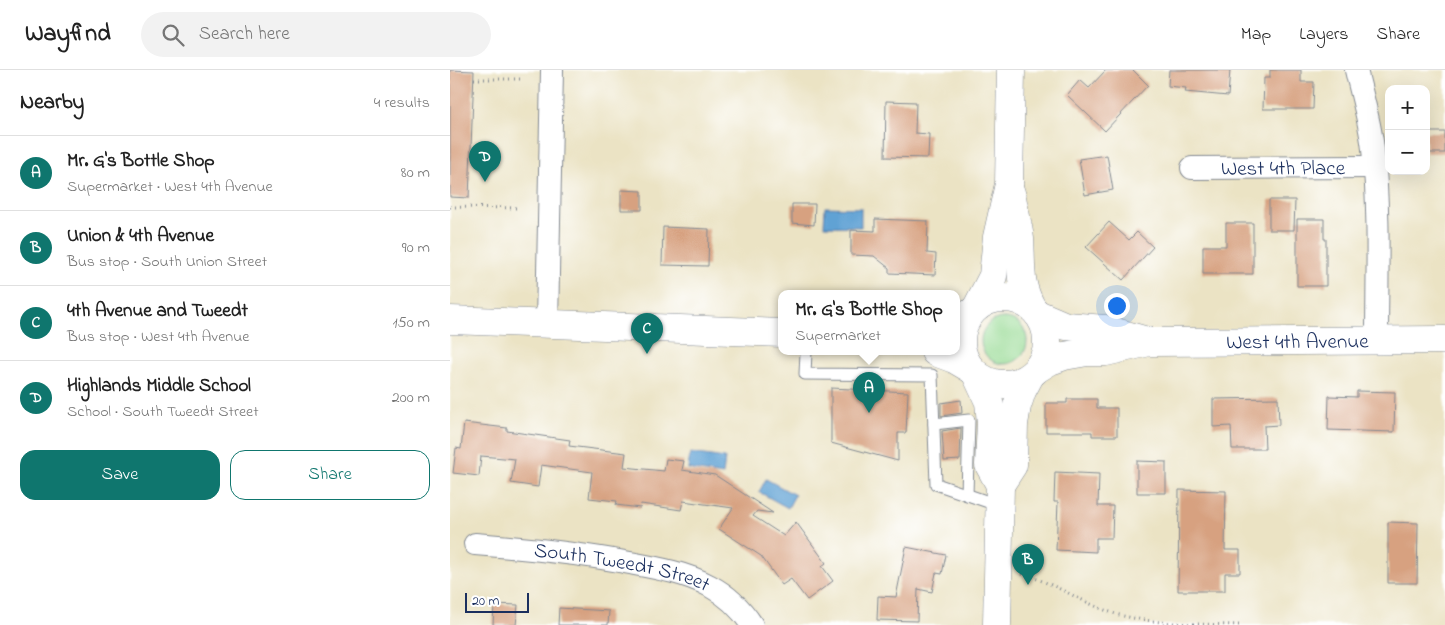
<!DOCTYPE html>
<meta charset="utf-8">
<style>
:root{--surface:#fff;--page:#f2f2f2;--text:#222;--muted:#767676;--line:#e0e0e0;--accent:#0f766e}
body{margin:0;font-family:"Indie Flower",sans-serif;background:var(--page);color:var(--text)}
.controls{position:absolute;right:15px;top:15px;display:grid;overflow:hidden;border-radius:10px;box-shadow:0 5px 20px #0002}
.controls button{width:45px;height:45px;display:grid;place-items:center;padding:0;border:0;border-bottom:1px solid var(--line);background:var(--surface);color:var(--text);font:25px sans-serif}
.scale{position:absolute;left:15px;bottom:12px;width:64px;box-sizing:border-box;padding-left:5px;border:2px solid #1b2f5e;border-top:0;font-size:14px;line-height:18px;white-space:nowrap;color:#1b2f5e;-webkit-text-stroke:4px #fff;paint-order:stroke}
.you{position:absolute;left:666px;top:235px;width:18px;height:18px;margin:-12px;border:4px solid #fff;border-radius:50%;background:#1a73e8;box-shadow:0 0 0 8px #1a73e833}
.badge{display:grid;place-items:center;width:32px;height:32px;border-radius:50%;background:var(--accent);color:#fff;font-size:16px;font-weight:700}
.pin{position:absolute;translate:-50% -41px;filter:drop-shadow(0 1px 2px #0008)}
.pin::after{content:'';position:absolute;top:26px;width:18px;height:15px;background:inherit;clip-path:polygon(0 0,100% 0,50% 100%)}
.popup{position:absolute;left:328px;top:220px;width:182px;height:65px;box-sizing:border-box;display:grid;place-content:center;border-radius:10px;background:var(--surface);filter:drop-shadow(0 1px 4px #0005);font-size:16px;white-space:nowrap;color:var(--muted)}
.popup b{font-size:19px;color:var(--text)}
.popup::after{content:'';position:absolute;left:50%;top:100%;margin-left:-10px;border:10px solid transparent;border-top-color:var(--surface)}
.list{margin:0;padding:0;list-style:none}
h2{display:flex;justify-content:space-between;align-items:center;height:65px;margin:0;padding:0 20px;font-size:21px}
h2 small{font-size:16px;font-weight:400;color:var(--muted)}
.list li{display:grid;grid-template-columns:32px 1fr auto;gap:15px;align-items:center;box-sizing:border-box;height:75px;padding:0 20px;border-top:1px solid var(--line)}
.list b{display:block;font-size:19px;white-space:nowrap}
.list p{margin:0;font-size:16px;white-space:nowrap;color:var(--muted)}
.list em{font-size:16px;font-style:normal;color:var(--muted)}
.actions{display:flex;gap:10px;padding:15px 20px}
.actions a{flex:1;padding:11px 0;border:1px solid var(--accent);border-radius:15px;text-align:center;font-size:18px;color:var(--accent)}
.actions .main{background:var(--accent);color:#fff}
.icon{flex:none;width:28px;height:28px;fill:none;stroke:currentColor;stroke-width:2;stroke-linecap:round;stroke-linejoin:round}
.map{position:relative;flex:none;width:995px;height:555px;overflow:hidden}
header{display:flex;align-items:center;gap:30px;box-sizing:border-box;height:70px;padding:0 25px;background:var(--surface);border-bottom:1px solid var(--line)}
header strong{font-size:24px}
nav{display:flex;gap:28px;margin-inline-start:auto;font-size:18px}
.search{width:350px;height:45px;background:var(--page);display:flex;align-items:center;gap:12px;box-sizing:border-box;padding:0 18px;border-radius:28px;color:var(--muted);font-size:19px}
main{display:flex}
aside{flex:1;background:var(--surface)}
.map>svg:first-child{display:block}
.green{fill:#94d991;stroke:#588478}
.water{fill:#60a2d4;stroke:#3e6899}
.building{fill:#d7a180}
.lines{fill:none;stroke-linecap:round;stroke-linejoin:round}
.service-casing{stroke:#838991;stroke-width:13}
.minor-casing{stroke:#838991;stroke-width:24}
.tertiary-casing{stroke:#838991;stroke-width:29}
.secondary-casing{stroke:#838991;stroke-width:29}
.path{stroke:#838991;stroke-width:3;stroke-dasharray:1 4;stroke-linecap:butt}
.service{stroke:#fff;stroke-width:11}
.minor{stroke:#fff;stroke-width:22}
.tertiary{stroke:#fff;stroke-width:28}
.secondary{stroke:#fff;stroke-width:28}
.labels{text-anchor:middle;stroke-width:5;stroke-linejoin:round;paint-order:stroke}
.street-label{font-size:21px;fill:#1b2f5e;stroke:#fff}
</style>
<header>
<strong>Wayfind</strong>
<div class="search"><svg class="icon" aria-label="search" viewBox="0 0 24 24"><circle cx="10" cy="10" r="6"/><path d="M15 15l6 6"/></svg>Search here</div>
<nav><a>Map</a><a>Layers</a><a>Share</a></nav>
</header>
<main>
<aside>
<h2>Nearby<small>4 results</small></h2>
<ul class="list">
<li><span class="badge">A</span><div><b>Mr. G's Bottle Shop</b><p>Supermarket · West 4th Avenue</p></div><em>80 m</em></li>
<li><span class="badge">B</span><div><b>Union &amp; 4th Avenue</b><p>Bus stop · South Union Street</p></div><em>90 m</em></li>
<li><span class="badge">C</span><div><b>4th Avenue and Tweedt</b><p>Bus stop · West 4th Avenue</p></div><em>150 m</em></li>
<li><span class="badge">D</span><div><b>Highlands Middle School</b><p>School · South Tweedt Street</p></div><em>200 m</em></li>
</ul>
<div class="actions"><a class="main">Save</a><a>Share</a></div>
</aside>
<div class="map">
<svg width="995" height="555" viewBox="0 0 995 555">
<rect width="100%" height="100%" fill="#fff"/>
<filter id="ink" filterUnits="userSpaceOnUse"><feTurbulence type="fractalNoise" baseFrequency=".02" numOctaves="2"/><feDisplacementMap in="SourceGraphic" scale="10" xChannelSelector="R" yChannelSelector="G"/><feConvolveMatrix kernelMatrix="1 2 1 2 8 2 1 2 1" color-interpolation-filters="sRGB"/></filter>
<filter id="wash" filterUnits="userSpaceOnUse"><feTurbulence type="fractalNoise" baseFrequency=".0096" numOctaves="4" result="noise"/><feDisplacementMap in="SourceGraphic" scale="20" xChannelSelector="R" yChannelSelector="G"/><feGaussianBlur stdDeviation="1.12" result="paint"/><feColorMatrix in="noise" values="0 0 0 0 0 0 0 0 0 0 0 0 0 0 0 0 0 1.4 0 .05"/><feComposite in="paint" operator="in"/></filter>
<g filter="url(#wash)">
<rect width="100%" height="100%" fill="#ebe3c4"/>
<circle class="green" cx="554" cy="271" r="23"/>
<g class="water">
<path d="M375 137 411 138V157L374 156Z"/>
<path d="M240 383 275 388 273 405 238 399Z"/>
<path d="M316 409 345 425 338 438 309 422Z"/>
</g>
<g id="blocks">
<g class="building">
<path d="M0 0 24 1 19 128 0 127Z"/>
<path d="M656 0H683L698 15 655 61 617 25 630 10 639 18Z"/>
<path d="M719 0H780L778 26 735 22 736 18 718 16Z"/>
<path d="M820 0H851V12H864L863 39H813L814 8H820Z"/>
<path d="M436 31 466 32 465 63 479 64 478 88 435 87Z"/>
<rect x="976" y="62" width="19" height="21"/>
<path d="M657 85 663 120 635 125 629 89Z"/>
<path d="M171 120 192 121V140H171Z"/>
<path d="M819 130H845L844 160H819Z"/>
<path d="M342 134H365L364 155 342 153Z"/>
<path d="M425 149 478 151 477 183 486 184 485 205 439 203V198L424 186 401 185V160L425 161Z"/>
<path d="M847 149H874V169H876V216H847Z"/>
<path d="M659 152 679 170 687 162 703 177 673 210 636 177Z"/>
<path d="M776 153H803V204H753V176H776Z"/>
<path d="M213 157 259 159 258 196 212 195Z"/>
<path d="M381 318 458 322 456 363H448V391L381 373Z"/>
<path d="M907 321 945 322 944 362 878 360 879 326 907 327Z"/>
<path d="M828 328 829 355 814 356 815 379H782L781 356 763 357V329Z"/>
<path d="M617 329H647V338H667V366H642V362H596V333H617Z"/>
<path d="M511 330 512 343 491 346V333Z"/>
<path d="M14 353 57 358V361L120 370 119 376 176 383 174 397 214 401 216 389 234 391 232 400 265 405 323 443 307 441 303 446 334 466 346 452 376 493 372 496 383 511 357 530 341 509 332 515 311 486 269 459 283 438 233 431 231 440 191 434 190 438 166 435 167 431 139 428 142 402 91 395 88 417 61 413 65 389 31 386 29 406 3 403 6 378 11 379Z"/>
<path d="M511 358 510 390 494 391 492 361Z"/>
<path d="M687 391 716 392V423H687Z"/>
<path d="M605 402 649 404 648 436H663L662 468H646V482L606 480 608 432H604Z"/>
<path d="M729 420 776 421 775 480H790V503H775V521H728Z"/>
<path d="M938 452 968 453 967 513H938Z"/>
<path d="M456 477 496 485 492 504 486 503 482 522 468 519 467 551 427 550 428 526 446 527Z"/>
<path d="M44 534 68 535 66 555H43Z"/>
<path d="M109 538 159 541 158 555H108Z"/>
</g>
</g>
</g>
<g filter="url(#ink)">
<use href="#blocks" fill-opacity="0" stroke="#838991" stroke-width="1"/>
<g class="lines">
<defs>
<g id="service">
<path d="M356 282 355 304 482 305 486 414 550 436"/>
<path d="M484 354 519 350 517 425"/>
</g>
<g id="minor">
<path d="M906 0C912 26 920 52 923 79 930 142 927 207 927 271"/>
<path id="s1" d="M742 98 925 97"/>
<path d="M97 254 102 0"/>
<path id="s2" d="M25 474C77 478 128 483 180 493 207 498 236 503 260 516 277 525 292 540 302 555"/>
</g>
<g id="tertiary">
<path d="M588 244 616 256 655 259 697 271"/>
<path d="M0 250 332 263"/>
<path d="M506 250 521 243"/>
<path d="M485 282 504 289 521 299"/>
<path id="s3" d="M587 299 600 291 614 286 637 282H656L699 272 995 270"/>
</g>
<g id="secondary">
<path d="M561 123C564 138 568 154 570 169 572 197 568 212 582 238"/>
<circle cx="554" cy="271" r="43"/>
<path d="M527 237 543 206 547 167 559 114 561 0"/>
<path d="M526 304 539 332 541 353 539 395 550 415 547 555"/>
<path d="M550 415 563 395 564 354 567 336 572 321 580 306"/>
</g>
</defs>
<use href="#service" class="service-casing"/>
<use href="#minor" class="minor-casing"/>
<use href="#tertiary" class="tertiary-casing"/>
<use href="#secondary" class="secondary-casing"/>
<g class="path">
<path d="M24 9H71"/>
<path d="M0 137 69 138"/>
<path d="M572 504C605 513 634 534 666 544 704 555 752 554 792 555"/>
</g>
<use href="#service" class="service"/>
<use href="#minor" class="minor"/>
<use href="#tertiary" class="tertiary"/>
<use href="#secondary" class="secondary"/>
</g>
</g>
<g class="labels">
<g class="street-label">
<text dy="7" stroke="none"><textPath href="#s1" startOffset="91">West 4th Place</textPath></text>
<text dy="7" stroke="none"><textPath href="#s3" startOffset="265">West 4th Avenue</textPath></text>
<text dy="7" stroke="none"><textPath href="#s2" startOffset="149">South Tweedt Street</textPath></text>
</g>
</g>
</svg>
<div class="controls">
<button>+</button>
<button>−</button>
</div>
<div class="scale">20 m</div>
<div class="you"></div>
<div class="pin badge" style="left:419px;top:343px">A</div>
<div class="popup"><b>Mr. G's Bottle Shop</b>Supermarket</div>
<div class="pin badge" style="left:578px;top:515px">B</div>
<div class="pin badge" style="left:197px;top:284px">C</div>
<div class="pin badge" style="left:35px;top:112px">D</div>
</div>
</main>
